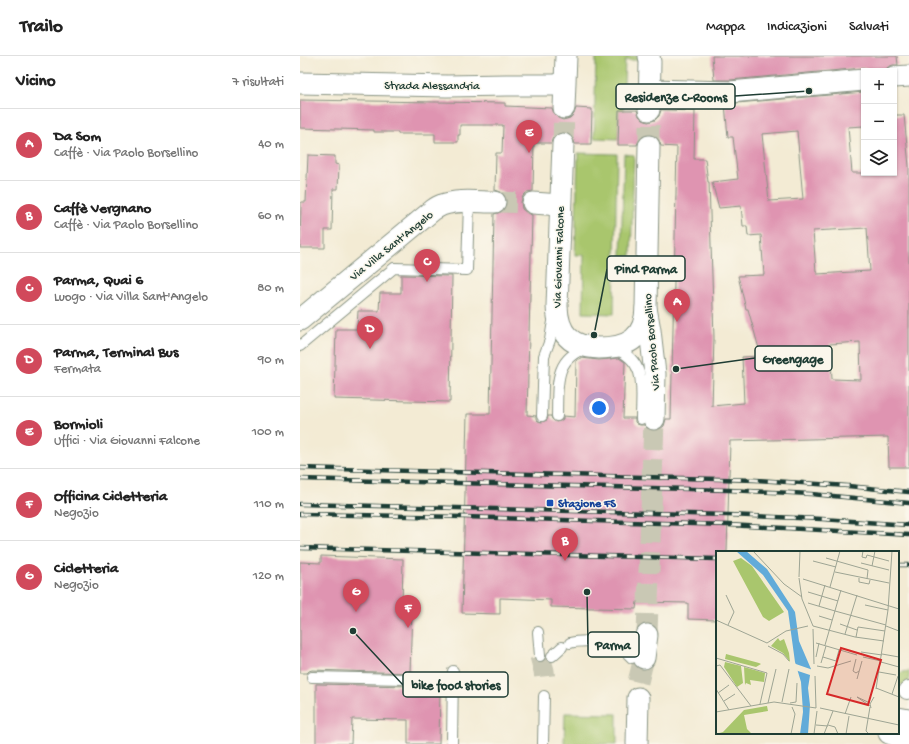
<!DOCTYPE html>
<html lang="it">
<meta charset="utf-8">
<style>
:root{--surface:#fff;--page:#f2f2f2;--text:#222;--muted:#767676;--line:#e0e0e0;--accent:#d1495b}
body{margin:0;font-family:"Gochi Hand",sans-serif;background:var(--page);color:var(--text)}
.controls{position:absolute;right:12px;top:12px;display:grid;overflow:hidden;border-radius:0px;box-shadow:0 1px 3px #0004}
.controls button{width:36px;height:36px;display:grid;place-items:center;padding:0;border:0;border-bottom:1px solid var(--line);background:var(--surface);color:var(--text);font:20px sans-serif}
.you{position:absolute;left:299px;top:352px;width:14px;height:14px;margin:-10px;border:3px solid #fff;border-radius:50%;background:#1a73e8;box-shadow:0 0 0 6px #1a73e833}
.badge{display:grid;place-items:center;width:26px;height:26px;border-radius:50%;background:var(--accent);color:#fff;font-size:13px;font-weight:700}
.pin{position:absolute;translate:-50% -33px;filter:drop-shadow(0 1px 2px #0008)}
.pin::after{content:'';position:absolute;top:21px;width:14px;height:12px;background:inherit;clip-path:polygon(0 0,100% 0,50% 100%)}
.list{margin:0;padding:0;list-style:none}
h2{display:flex;justify-content:space-between;align-items:center;height:52px;margin:0;padding:0 16px;font-size:17px}
h2 small{font-size:13px;font-weight:400;color:var(--muted)}
.list li{display:grid;grid-template-columns:26px 1fr auto;gap:12px;align-items:center;box-sizing:border-box;height:72px;padding:0 16px;border-top:1px solid var(--line)}
.list b{display:block;font-size:15px;white-space:nowrap}
.list p{margin:0;font-size:13px;white-space:nowrap;color:var(--muted)}
.list em{font-size:13px;font-style:normal;color:var(--muted)}
.icon{flex:none;width:22px;height:22px;fill:none;stroke:currentColor;stroke-width:2;stroke-linecap:round;stroke-linejoin:round}
.map{position:relative;flex:none;width:609px;height:688px;overflow:hidden}
header{display:flex;align-items:center;gap:24px;box-sizing:border-box;height:56px;padding:0 20px;background:var(--surface);border-bottom:1px solid var(--line)}
header strong{font-size:19px}
nav{display:flex;gap:22px;margin-inline-start:auto;font-size:14px}
main{display:flex}
aside{flex:1;background:var(--surface)}
.map>svg:first-child{display:block}
.green{fill:#a9c66d;stroke:#648250}
.building{fill:#df94b1;fill-rule:evenodd}
.lines{fill:none;stroke-linecap:round;stroke-linejoin:round}
.minor-tunnel{stroke:#c9c8b4;stroke-width:21;stroke-dasharray:21 10;stroke-linecap:butt}
.service-casing{stroke:#899484;stroke-width:12}
.pedestrian-casing{stroke:#899484;stroke-width:18}
.minor-casing{stroke:#899484;stroke-width:23}
.service{stroke:#fff;stroke-width:10}
.pedestrian{stroke:#fff;stroke-width:16}
.minor{stroke:#fff;stroke-width:21}
.rail-casing{stroke:#1f3d34;stroke-width:4.5}
.rail{stroke:#fbf7ec;stroke-width:3;stroke-dasharray:9;stroke-linecap:butt}
.transit-dot{fill:#1a4fb4;stroke:#fbf7ec;stroke-width:1.5}
.labels{text-anchor:middle;stroke-width:3;stroke-linejoin:round;paint-order:stroke}
.street-label{font-size:12px;fill:#1f3d34;stroke:#fbf7ec}
.transit-label{font-size:12px;font-weight:bold;fill:#164399;stroke:#fbf7ec;text-anchor:start}
.inset-road{fill:none;stroke:#9ea594;stroke-width:1}
.view{fill:#d62828;fill-opacity:0.15;stroke:#d62828;stroke-width:2}
.inset-edge{fill:none;stroke:#1f3d34;stroke-width:2}
.leader{fill:none;stroke:#1f3d34;stroke-width:1.5}
.callout-dot{fill:#1f3d34;stroke:#fbf7ec;stroke-width:1.5}
.callout{fill:#fbf7ec;stroke:#1f3d34;stroke-width:1.5}
.callout-label{font-size:13px;text-anchor:middle;font-weight:bold;fill:#1f3d34}
</style>
<header>
<strong>Trailo</strong>
<nav><a>Mappa</a><a>Indicazioni</a><a>Salvati</a></nav>
</header>
<main>
<aside>
<h2>Vicino<small>7 risultati</small></h2>
<ul class="list">
<li><span class="badge">A</span><div><b>Da Som</b><p>Caffè · Via Paolo Borsellino</p></div><em>40 m</em></li>
<li><span class="badge">B</span><div><b>Caffè Vergnano</b><p>Caffè · Via Paolo Borsellino</p></div><em>60 m</em></li>
<li><span class="badge">C</span><div><b>Parma, Quai 6</b><p>Luogo · Via Villa Sant'Angelo</p></div><em>80 m</em></li>
<li><span class="badge">D</span><div><b>Parma, Terminal Bus</b><p>Fermata</p></div><em>90 m</em></li>
<li><span class="badge">E</span><div><b>Bormioli</b><p>Uffici · Via Giovanni Falcone</p></div><em>100 m</em></li>
<li><span class="badge">F</span><div><b>Officina Cicletteria</b><p>Negozio</p></div><em>110 m</em></li>
<li><span class="badge">G</span><div><b>Cicletteria</b><p>Negozio</p></div><em>120 m</em></li>
</ul>
</aside>
<div class="map">
<svg width="609" height="688" viewBox="0 0 609 688">
<rect width="100%" height="100%" fill="#fbf7ec"/>
<filter id="ink" filterUnits="userSpaceOnUse"><feTurbulence type="fractalNoise" baseFrequency=".025" numOctaves="2"/><feDisplacementMap in="SourceGraphic" scale="8" xChannelSelector="R" yChannelSelector="G"/><feConvolveMatrix kernelMatrix="1 2 1 2 8 2 1 2 1" color-interpolation-filters="sRGB"/></filter>
<filter id="wash" filterUnits="userSpaceOnUse"><feTurbulence type="fractalNoise" baseFrequency=".012" numOctaves="4" result="noise"/><feDisplacementMap in="SourceGraphic" scale="16" xChannelSelector="R" yChannelSelector="G"/><feGaussianBlur stdDeviation="0.9" result="paint"/><feColorMatrix in="noise" values="0 0 0 0 0 0 0 0 0 0 0 0 0 0 0 0 0 1.4 0 .05"/><feComposite in="paint" operator="in"/></filter>
<g filter="url(#wash)">
<rect width="100%" height="100%" fill="#f3ebd4"/>
<g class="green">
<path d="M296 0H339L340 4H325L323 54H319L318 83 294 82Z"/>
<path d="M278 97 317 98 314 258 283 257 284 199H275Z"/>
<path d="M324 98 334 99 331 200H321Z"/>
<path d="M609 615V628L598 629V617Z"/>
<path d="M265 657 317 658V688H264Z"/>
</g>
<g id="blocks">
<g class="building">
<path d="M412 0H597L598 9H593L588 11 584 15H571L569 13 563 12 430 24H414Z"/>
<path d="M564 36V70L548 71 552 117H594V59H604L609 110V411H589L588 381 430 385 427 496H417V564L388 563V547L337 546 336 553 251 551V544L200 542V558L162 557 167 358H190L194 158 201 156 205 152 207 147 205 140 201 136 195 134 196 97H202L203 69H160V79H158V86H135V78H98V76H74V74L0 72V44L205 47V50L252 52 254 58 258 62 263 64 270 62 274 58 276 52 292 53 291 88H275L273 82 270 78 263 76 257 78 253 81 251 87H234L233 135 227 136 223 140 221 146 222 153 227 157 232 159 227 359 236 360V363L238 365 242 366 247 364 248 360H251L252 363 256 366 260 365 263 363V360L275 361 276 305 281 302 299 304 319 302 325 306 323 362H335V366L337 368 340 369H344L348 373 354 375 360 373 364 370 366 363H371L377 91 361 90 359 84 356 80 350 78 343 80 339 84 337 89H318L319 54H337L339 60 343 64 348 66 355 64 359 60 361 54 395 55 394 103H405L408 126H409L414 282 412 350 444 347 442 301 461 300 448 253H446L438 220 464 219 461 179 448 180 447 170H443L441 150 419 152 412 126 438 123 433 81H428L425 48ZM497 75 503 143 469 145 462 78ZM567 172 570 215 517 218V216H516L513 175ZM560 286 561 324 532 323 530 288Z"/>
<path d="M8 99 35 100V108L39 109 38 133H33L32 174H25V192H0L1 146H6Z"/>
<path d="M101 219 152 220 150 346 34 343 36 273H57L58 255H79L80 237H101Z"/>
<path d="M21 500 103 503 102 549 112 550 110 617 12 614 9 615 7 617H0V506L21 507Z"/>
<path d="M16 628 110 630 109 632 140 633 139 688H108V664L52 663 51 688H16Z"/>
</g>
</g>
</g>
<g filter="url(#ink)">
<use href="#blocks" fill-opacity="0" stroke="#899484" stroke-width="1"/>
<g class="lines">
<g class="minor-tunnel">
<path d="M263 88 264 52"/>
<path d="M349 90V54"/>
<path d="M195 146 233 147"/>
<path d="M347 579 354 363"/>
<path d="M240 600 244 615 245 624"/>
<path d="M338 626 344 602"/>
</g>
<defs>
<g id="service">
<path d="M0 290 94 212 167 214 169 146"/>
<path d="M315 293C348 305 341 335 341 363"/>
<path d="M242 360 244 300 250 284 252 271 254 261"/>
<path d="M257 360C258 331 253 302 287 292"/>
<path d="M238 576 240 600"/>
<path d="M270 587C279 584 307 585 315 589"/>
<path d="M323 593 332 602"/>
<path d="M252 600 262 591"/>
<path d="M12 621 153 624"/>
<path d="M152 688 153 615"/>
<path d="M243 688 244 640"/>
</g>
<path id="pedestrian" d="M607 635 609 633"/>
<g id="minor">
<path d="M349 0 350 6 349 54"/>
<path d="M594 21 609 20"/>
<path d="M0 27 147 30 207 29H264"/>
<path d="M350 34 430 36 564 24"/>
<path d="M264 52 266 0"/>
<path d="M263 88 257 250C258 278 271 291 299 292 328 292 345 282 346 252"/>
<path d="M349 90 346 252 350 274 355 318 354 363"/>
<path d="M233 147 260 149"/>
<path d="M0 264 133 154C136 152 139 150 142 149 158 143 178 146 195 146"/>
<path d="M344 602 347 579"/>
<path d="M598 662 609 664"/>
<path d="M589 677 609 684"/>
<path d="M337 688 338 642"/>
</g>
</defs>
<use href="#service" class="service-casing"/>
<use href="#pedestrian" class="pedestrian-casing"/>
<use href="#minor" class="minor-casing"/>
<use href="#service" class="service"/>
<use href="#pedestrian" class="pedestrian"/>
<use href="#minor" class="minor"/>
<defs>
<g id="rail">
<path d="M0 412 456 424 548 430 609 436"/>
<path d="M0 423 429 434 511 438 609 447"/>
<path d="M0 448 428 459 522 463 609 469"/>
<path d="M0 458 164 461 428 469 558 476 609 479"/>
<path d="M0 492 417 503"/>
<path d="M598 509H609"/>
</g>
</defs>
<use href="#rail" class="rail-casing"/>
<use href="#rail" class="rail"/>
</g>
</g>
<rect class="transit-dot" x="246" y="443" width="8" height="8" rx="2"/>
<g class="labels">
<g class="street-label">
<text x="132" y="33">Strada Alessandria</text>
<text transform="translate(91 189) rotate(-39)" y="4">Via Villa Sant'Angelo</text>
<text transform="translate(258 201) rotate(-88)" y="4">Via Giovanni Falcone</text>
<text transform="translate(351 286) rotate(-95)" y="4">Via Paolo Borsellino</text>
</g>
<g class="transit-label">
<text x="258" y="451">Stazione FS</text>
</g>
</g>
<g transform="translate(416 495)">
<rect width="183" height="183" fill="#f3ebd4"/>
<path d="M25 7 36 15 68 61 53 70 47 66 17 10ZM62 87 64 90 68 88 73 102 74 111 67 102 55 95ZM10 103 43 112 45 113 40 116 9 108ZM9 111 25 115 27 132 21 136 8 116ZM28 116 49 122 48 131 34 129 35 134 30 132 29 134ZM51 155 52 160 28 164 31 178 36 183H0L7 181 28 159Z" fill="#a9c66d"/>
<path d="M20 0H30L51 18 79 61 83 90 95 118 92 137 94 154 92 183H84L87 161 85 131 79 111 72 60 47 24Z" fill="#61abd9"/>
<path d="M77 112 97 119V125L79 119Z" fill="#f3ebd4"/>
<path class="inset-road" d="M37 0 68 33 86 46M147 0 146 6 150 7 151 4 173 10M110 7 152 19 151 28M97 10 120 16M145 12 173 19M156 15 159 0M119 21 173 32M83 26 84 0M83 27 86 48 97 75M143 27V31L153 33 154 29M87 28 183 58M114 36 124 0M92 41 122 50M10 44 18 61 12 74M92 52 119 60M149 54 172 59M103 55 109 34M119 60 170 74M103 65 116 69M0 69 51 92 70 80 92 75M124 73 141 79M97 75 139 86 168 90M170 75 183 80M97 78 98 113M129 83 141 44M140 86 142 76 169 80M100 92 141 104M109 94 125 39M52 95 67 103 73 110M145 101 166 104M166 103 183 106M100 106 103 92M107 106 120 110 123 99M147 106 165 110M0 107 51 122M140 108 137 120 140 122 143 120M165 111 183 116M105 112 110 95M0 115 4 114 35 155M101 115 112 117 135 110M163 121 180 124M141 128 146 110M160 137 183 146M0 138 13 159M160 138 172 59 176 0M2 142 13 134M176 143 182 125M8 150 19 143M66 151 73 118M52 152 60 118M74 152 80 151 81 132M44 153 51 122M154 155 141 146 154 152M104 157 183 174M155 157 154 153 158 146M0 161 58 151 100 157 99 125M129 163 135 146M100 174 112 175M112 174 119 176 122 183M75 183 79 163 76 156M98 183 101 160M108 183 117 160M130 183 133 165M153 183 150 180 154 156"/>
<path class="view" d="M125 97 165 109 152 154 111 143Z"/>
<rect width="183" height="183" class="inset-edge"/>
</g>
<path class="leader" d="M509 35L435 40M294 279L307 213M376 313L455 302M287 536L288 588M53 575L103 629"/>
<g class="callout-dot">
<circle cx="509" cy="35" r="4"/>
<circle cx="294" cy="279" r="4"/>
<circle cx="376" cy="313" r="4"/>
<circle cx="287" cy="536" r="4"/>
<circle cx="53" cy="575" r="4"/>
</g>
<g class="callout">
<rect x="316" y="28" width="119" height="25" rx="4"/>
<rect x="307" y="200" width="78" height="25" rx="4"/>
<rect x="455" y="290" width="77" height="25" rx="4"/>
<rect x="288" y="576" width="51" height="25" rx="4"/>
<rect x="103" y="616" width="105" height="25" rx="4"/>
</g>
<g class="callout-label">
<text x="376" y="45">Residenze C-Rooms</text>
<text x="346" y="217">Pind Parma</text>
<text x="493" y="307">Greengage</text>
<text x="313" y="593">Parma</text>
<text x="156" y="633">bike food stories</text>
</g>
</svg>
<div class="controls">
<button>+</button>
<button>−</button>
<button><svg class="icon" aria-label="layers" viewBox="0 0 24 24"><path d="M12 4l9 5-9 5-9-5zM3 14l9 5 9-5"/></svg></button>
</div>
<div class="you"></div>
<div class="pin badge" style="left:377px;top:266px">A</div>
<div class="pin badge" style="left:265px;top:505px">B</div>
<div class="pin badge" style="left:127px;top:226px">C</div>
<div class="pin badge" style="left:70px;top:293px">D</div>
<div class="pin badge" style="left:229px;top:97px">E</div>
<div class="pin badge" style="left:108px;top:572px">F</div>
<div class="pin badge" style="left:56px;top:556px">G</div>
</div>
</main>
